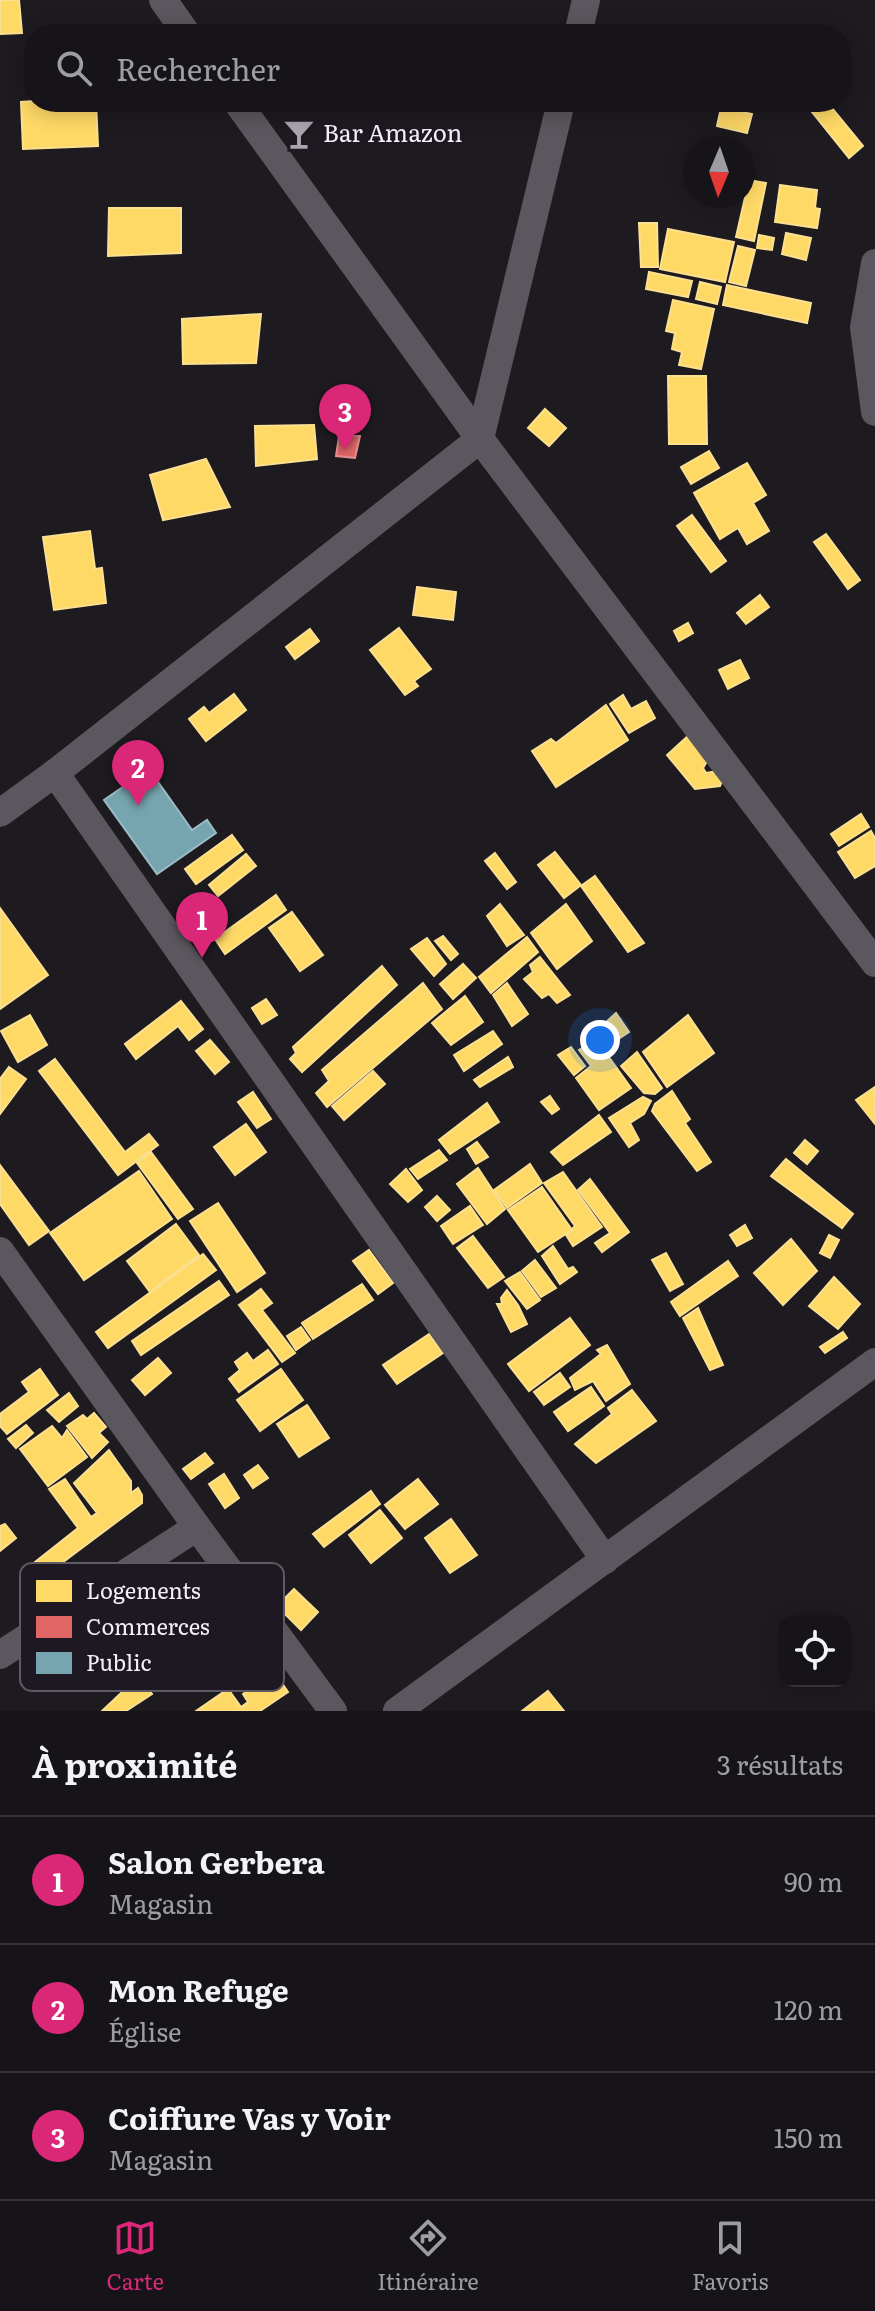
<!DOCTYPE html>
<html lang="fr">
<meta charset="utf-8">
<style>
:root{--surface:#161418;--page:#1f1d21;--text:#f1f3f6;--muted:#9e9ea2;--line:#353337;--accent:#db2777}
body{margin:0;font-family:Literata,serif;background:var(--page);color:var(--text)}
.controls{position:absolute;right:24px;bottom:24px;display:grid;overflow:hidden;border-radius:16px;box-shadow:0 4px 20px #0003}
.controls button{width:72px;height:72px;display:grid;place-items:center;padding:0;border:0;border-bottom:2px solid var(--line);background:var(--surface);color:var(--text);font:40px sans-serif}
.compass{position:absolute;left:683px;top:136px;width:72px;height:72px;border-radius:50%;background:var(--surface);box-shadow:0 4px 20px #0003;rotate:182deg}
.you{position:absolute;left:600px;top:1040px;width:28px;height:28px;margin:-20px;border:6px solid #fff;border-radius:50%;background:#1a73e8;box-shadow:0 0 0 12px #1a73e833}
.badge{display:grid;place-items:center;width:52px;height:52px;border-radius:50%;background:var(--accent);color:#fff;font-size:26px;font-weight:700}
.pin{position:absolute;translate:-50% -66px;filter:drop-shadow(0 2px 4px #0008)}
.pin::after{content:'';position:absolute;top:42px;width:28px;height:24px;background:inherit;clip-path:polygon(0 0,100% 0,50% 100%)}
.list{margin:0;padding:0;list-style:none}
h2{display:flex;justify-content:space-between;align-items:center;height:104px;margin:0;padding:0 32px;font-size:34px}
h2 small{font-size:26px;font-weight:400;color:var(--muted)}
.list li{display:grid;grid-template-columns:52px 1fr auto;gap:24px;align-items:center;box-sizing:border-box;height:128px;padding:0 32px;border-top:2px solid var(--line)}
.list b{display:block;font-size:30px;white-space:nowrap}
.list p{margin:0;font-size:26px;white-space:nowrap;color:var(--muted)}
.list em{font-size:26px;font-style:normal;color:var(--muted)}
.icon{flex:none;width:44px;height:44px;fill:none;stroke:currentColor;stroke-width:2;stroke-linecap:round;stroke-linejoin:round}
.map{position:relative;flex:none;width:875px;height:1711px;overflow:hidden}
.search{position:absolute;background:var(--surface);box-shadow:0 4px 20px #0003;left:24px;right:24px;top:24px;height:88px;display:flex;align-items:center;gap:20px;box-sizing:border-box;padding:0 28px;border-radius:32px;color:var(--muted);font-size:30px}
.sheet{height:488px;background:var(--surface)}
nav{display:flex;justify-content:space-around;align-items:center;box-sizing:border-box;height:112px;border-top:2px solid var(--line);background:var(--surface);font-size:22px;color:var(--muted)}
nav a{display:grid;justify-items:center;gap:4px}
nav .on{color:var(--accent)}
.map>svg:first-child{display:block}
.homes{fill:#ffd966;stroke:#fce092;stroke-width:2}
.shops{fill:#e06666;stroke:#e68f92;stroke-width:2}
.public{fill:#76a5af;stroke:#9cbcc5;stroke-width:2}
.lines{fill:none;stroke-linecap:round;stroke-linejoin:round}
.minor{stroke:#5a575e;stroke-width:28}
.labels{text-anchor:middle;stroke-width:8;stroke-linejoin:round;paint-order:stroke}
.poi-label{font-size:24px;fill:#f5f0f8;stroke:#1e1823;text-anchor:start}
.key{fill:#1e1823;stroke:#5e5963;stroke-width:2}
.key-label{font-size:22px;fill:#f5f0f8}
</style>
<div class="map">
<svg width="875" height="1711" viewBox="0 0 875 1711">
<rect width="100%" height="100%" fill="#1e1b20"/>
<g class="homes">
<path d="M0 0H19L22 33 0 34Z"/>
<path d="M34 101 96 102 98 146 23 149 21 102Z"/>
<path d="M706 102H754L752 110Z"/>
<path d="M804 102H827L863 146 849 158Z"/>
<path d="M721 108 752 114 747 133 717 126Z"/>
<path d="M749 180 766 183 754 241 736 237Z"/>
<path d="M780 185 817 190 815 208 820 209 817 228 775 222Z"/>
<path d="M109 208H181V253L108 256Z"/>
<path d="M639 223H657L658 267H641Z"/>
<path d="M668 229 734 242 725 282 660 269Z"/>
<path d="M786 233 811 238 806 260 782 254Z"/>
<path d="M759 235 774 238 772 250 757 248Z"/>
<path d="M738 246 755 250 746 286 729 282Z"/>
<path d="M649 272 692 281 688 297 646 289Z"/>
<path d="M700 282 721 287 717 304 696 299Z"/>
<path d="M727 285 811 303 807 323 723 305Z"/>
<path d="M673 300 714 309 701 369 679 365 682 352 672 349 675 333 666 331Z"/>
<path d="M261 314 256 363 183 364 182 319Z"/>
<path d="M668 376H706L707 444H669Z"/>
<path d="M545 409 566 428 549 446 528 428Z"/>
<path d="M314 425 317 459 256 466 255 426Z"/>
<path d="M709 451 719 468 691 484 681 467Z"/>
<path d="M206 459 230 507 163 520 150 475Z"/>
<path d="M747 463 766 495 753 503 769 531 747 544 738 528 720 539 694 493Z"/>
<path d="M692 515 726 561 711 572 677 526Z"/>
<path d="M90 531 95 569 102 568 106 603 54 610 43 537Z"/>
<path d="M826 534 860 580 848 589 814 542Z"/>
<path d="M417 587 456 592 453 620 413 615Z"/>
<path d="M760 595 769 607 746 624 737 613Z"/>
<path d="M688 623 693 633 679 641 674 631Z"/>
<path d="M399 628 431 669 414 681 418 686 405 695 370 650Z"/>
<path d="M310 629 319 641 295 659 286 647Z"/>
<path d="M740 660 749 678 728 689 719 670Z"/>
<path d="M234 694 246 710 206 741 189 719 204 707 209 713Z"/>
<path d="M623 695 631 709 646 701 655 718 629 733 610 704Z"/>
<path d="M606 705 628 740 556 787 532 751 551 739 556 743Z"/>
<path d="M688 736 709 758 703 768 706 773 717 771 722 781 720 786 695 789 667 755Z"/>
<path d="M861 814 869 827 839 846 831 834Z"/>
<path d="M871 831 875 838V866L855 878 838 852Z"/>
<path d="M232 835 243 850 196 884 185 869Z"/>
<path d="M555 852 581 885 564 898 538 865Z"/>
<path d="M495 853 516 882 507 889 485 861Z"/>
<path d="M246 854 256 866 218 896 209 885Z"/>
<path d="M595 876 644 943 628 952 581 886Z"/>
<path d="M276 895 286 910 225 954 215 939Z"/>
<path d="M500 904 524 935 507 946 487 916Z"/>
<path d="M566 904 592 941 557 969 531 933Z"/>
<path d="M0 908 48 975 0 1009Z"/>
<path d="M292 912 323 955 300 971 269 928Z"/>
<path d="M443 936 458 954 451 960 435 941Z"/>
<path d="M527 937 538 952 491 993 479 977Z"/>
<path d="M427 938 446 964 434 976 411 949Z"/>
<path d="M540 957 570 995 557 1003 549 994 542 998 524 979 533 972 530 965Z"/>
<path d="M463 964 476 978 453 999 440 984Z"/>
<path d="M382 966 397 985 302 1072 290 1059 296 1053 293 1047Z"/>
<path d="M423 983 442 1009 327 1107 316 1093 329 1081 322 1070Z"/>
<path d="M507 983 528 1014 512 1026 493 995Z"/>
<path d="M465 996 483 1022 451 1045 432 1023Z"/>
<path d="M266 999 277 1015 262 1024 252 1008Z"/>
<path d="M181 1001 203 1029 189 1040 178 1026 136 1059 125 1044Z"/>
<path d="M616 1013 629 1032 617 1040 604 1024Z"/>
<path d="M30 1015 47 1045 18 1062 1 1031Z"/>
<path d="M688 1015 714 1053 667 1087 643 1052Z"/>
<path d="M493 1031 502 1044 464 1071 454 1055Z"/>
<path d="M596 1039 631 1088 599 1110 576 1078 591 1066 579 1050Z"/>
<path d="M210 1040 229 1062 215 1074 196 1051Z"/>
<path d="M571 1047 585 1066 574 1075 558 1055Z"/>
<path d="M637 1052 662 1088 655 1094 644 1093 621 1066Z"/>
<path d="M508 1057 513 1067 480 1087 474 1080Z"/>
<path d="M55 1059 125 1152 149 1134 158 1145 118 1175 39 1071Z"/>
<path d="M9 1067 26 1079 0 1114V1079Z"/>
<path d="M373 1071 385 1084 344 1120 332 1106Z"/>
<path d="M875 1087V1124L856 1100Z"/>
<path d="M672 1091 690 1119 685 1123 711 1162 697 1171 652 1111 655 1104Z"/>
<path d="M253 1092 271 1119 257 1128 238 1102Z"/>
<path d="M550 1096 559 1109 552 1114 541 1102Z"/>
<path d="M643 1097 651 1101 644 1114 630 1123 639 1140 629 1147 609 1118Z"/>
<path d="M487 1103 499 1122 450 1154 439 1140Z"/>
<path d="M599 1115 611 1132 563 1165 551 1152Z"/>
<path d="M246 1124 266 1152 235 1175 214 1147Z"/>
<path d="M805 1140 818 1151 807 1164 794 1153Z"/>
<path d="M477 1142 488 1157 476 1164 467 1149Z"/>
<path d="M439 1150 447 1160 418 1179 410 1169Z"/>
<path d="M151 1152 193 1209 178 1219 137 1163Z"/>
<path d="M786 1159 853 1214 842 1228 771 1176Z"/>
<path d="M530 1164 542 1183 507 1208 494 1190Z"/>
<path d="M0 1165 49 1231 29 1245 0 1204Z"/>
<path d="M478 1168 505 1209 487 1224 457 1184Z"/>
<path d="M406 1169 422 1190 408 1202 390 1184Z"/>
<path d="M139 1171 172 1219 84 1280 50 1233Z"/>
<path d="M563 1172 602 1227 573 1246 566 1235 575 1226 544 1183Z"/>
<path d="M590 1179 629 1232 602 1252 595 1243 610 1233 578 1190Z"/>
<path d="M542 1187 572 1230 538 1252 508 1210Z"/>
<path d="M437 1196 450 1210 437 1221 425 1207Z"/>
<path d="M218 1203 265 1273 237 1292 190 1221Z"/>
<path d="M470 1206 483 1225 453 1244 441 1226Z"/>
<path d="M176 1224 199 1255 150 1292 127 1261Z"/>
<path d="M745 1225 752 1238 737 1246 730 1235Z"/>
<path d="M829 1235 839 1240 830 1258 820 1253Z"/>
<path d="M473 1236 504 1277 488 1288 457 1248Z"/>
<path d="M791 1239 817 1271 783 1305 754 1273Z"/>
<path d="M553 1246 568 1269 573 1267 577 1272 560 1284 542 1256Z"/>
<path d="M369 1250 393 1283 378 1294 353 1261Z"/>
<path d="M666 1253 683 1284 670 1291 652 1260Z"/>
<path d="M203 1254 216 1270 108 1348 96 1332Z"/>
<path d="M535 1260 556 1288 541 1297 522 1271Z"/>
<path d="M728 1261 738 1276 680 1316 671 1302Z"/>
<path d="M520 1272 540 1300 527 1309 505 1281Z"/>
<path d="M834 1277 860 1304 838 1329 809 1306Z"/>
<path d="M219 1281 229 1295 141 1355 132 1341Z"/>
<path d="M362 1284 373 1300 313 1339 302 1323Z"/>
<path d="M261 1289 272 1303 262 1310 295 1353 282 1362 239 1305Z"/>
<path d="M507 1290 518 1305 527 1324 511 1332 497 1304H502L501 1298Z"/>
<path d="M698 1308 723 1365 710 1370 683 1318Z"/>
<path d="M570 1318 590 1345 529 1391 508 1364Z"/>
<path d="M301 1327 310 1340 296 1350 287 1336Z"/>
<path d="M843 1332 847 1338 825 1353 820 1347Z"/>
<path d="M429 1334 443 1353 397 1384 383 1365Z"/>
<path d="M607 1345 630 1384 606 1401 593 1381 575 1390 570 1378 601 1354 597 1350Z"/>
<path d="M268 1350 278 1364 239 1392 229 1379 240 1370 235 1362 247 1353 253 1361Z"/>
<path d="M158 1358 171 1373 145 1395 132 1380Z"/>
<path d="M40 1369 58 1395 7 1434 0 1426V1414L29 1392 22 1382Z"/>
<path d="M281 1369 303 1400 260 1431 237 1400Z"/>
<path d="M560 1373 570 1387 544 1405 534 1392Z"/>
<path d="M591 1387 604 1406 568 1431 554 1412Z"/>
<path d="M632 1390 656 1421 596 1463 575 1444 612 1414 608 1408Z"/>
<path d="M69 1393 78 1406 59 1422 47 1410Z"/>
<path d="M307 1405 329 1438 299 1457 277 1424Z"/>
<path d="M94 1413 106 1427 99 1433 108 1442 92 1458 67 1426 83 1415 87 1419Z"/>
<path d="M26 1425 33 1433 16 1448 8 1439Z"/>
<path d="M52 1426 62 1438 67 1430 87 1457 48 1486 20 1449Z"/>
<path d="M109 1450 131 1481V1493L138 1488 142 1495V1503L35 1583 25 1570 78 1528 49 1489 65 1479 91 1517 97 1513 74 1483Z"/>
<path d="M205 1453 213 1463 191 1479 183 1469Z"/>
<path d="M258 1465 268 1478 253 1488 244 1475Z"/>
<path d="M224 1474 239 1498 225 1508 209 1484Z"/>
<path d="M418 1479 438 1504 405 1529 385 1505Z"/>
<path d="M371 1491 380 1504 324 1547 313 1534Z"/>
<path d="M380 1510 402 1538 371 1563 349 1535Z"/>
<path d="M451 1519 477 1555 450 1573 425 1538Z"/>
<path d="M5 1524 16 1538 0 1551V1526Z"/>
<path d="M294 1589 318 1612 301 1630 277 1606Z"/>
<path d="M275 1673 288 1692 260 1711H196L228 1689 241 1707 248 1702 243 1694Z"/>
<path d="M139 1676 152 1694 126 1711H102Z"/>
<path d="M548 1691 564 1711H522Z"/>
</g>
<path class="shops" d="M339 436H360L355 458 336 456Z"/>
<path class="public" d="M149 769 192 830 207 820 216 833 157 874 104 800Z"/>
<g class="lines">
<g class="minor">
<path d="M163 0 187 34"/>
<path d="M578 34 586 0"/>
<path d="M237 102 480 439 875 963"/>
<path d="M875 263 864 327 875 412"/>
<path d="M55 773 605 1560"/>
<path d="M0 813 55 773 480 439 561 102"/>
<path d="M0 1251 197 1527 333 1711"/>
<path d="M0 1655 197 1527"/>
<path d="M397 1711 875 1362"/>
</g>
</g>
<defs>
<symbol id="bar-bare" viewBox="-9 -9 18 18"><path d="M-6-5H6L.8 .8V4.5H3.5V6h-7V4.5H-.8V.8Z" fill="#aaa5ac" stroke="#1e1823" stroke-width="2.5" paint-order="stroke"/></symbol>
</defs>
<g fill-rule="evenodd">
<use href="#bar-bare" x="277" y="112" width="44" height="44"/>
</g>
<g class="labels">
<g class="poi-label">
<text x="323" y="142">Bar Amazon</text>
</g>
</g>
<rect x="20" y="1563" width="264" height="128" rx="12" class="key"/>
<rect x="36" y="1580" width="36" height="22" fill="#ffd966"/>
<rect x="36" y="1616" width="36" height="22" fill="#e06666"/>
<rect x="36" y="1652" width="36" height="22" fill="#76a5af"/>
<g class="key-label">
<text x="86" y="1599">Logements</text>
<text x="86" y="1635">Commerces</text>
<text x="86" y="1671">Public</text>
</g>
</svg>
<div class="controls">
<button><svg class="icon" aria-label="locate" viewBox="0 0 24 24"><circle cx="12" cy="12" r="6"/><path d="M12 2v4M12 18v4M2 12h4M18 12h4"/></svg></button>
</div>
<svg class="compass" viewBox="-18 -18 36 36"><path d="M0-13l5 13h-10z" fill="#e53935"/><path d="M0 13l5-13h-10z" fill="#9e9ea2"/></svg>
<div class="you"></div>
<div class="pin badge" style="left:202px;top:958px">1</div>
<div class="pin badge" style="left:138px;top:806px">2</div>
<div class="pin badge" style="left:345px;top:450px">3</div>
<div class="search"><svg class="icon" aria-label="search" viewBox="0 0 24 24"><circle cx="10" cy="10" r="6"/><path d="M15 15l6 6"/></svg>Rechercher</div>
</div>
<section class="sheet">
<h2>À proximité<small>3 résultats</small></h2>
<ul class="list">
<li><span class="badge">1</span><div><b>Salon Gerbera</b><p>Magasin</p></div><em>90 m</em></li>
<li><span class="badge">2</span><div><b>Mon Refuge</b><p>Église</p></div><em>120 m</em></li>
<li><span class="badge">3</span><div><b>Coiffure Vas y Voir</b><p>Magasin</p></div><em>150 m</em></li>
</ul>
</section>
<nav>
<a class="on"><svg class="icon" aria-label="map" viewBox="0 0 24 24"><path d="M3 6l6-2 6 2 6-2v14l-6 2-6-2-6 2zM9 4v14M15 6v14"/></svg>Carte</a>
<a><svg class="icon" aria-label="directions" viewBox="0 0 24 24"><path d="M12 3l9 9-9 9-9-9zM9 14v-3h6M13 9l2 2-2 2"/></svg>Itinéraire</a>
<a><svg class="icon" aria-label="saved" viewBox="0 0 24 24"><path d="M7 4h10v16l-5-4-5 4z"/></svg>Favoris</a>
</nav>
